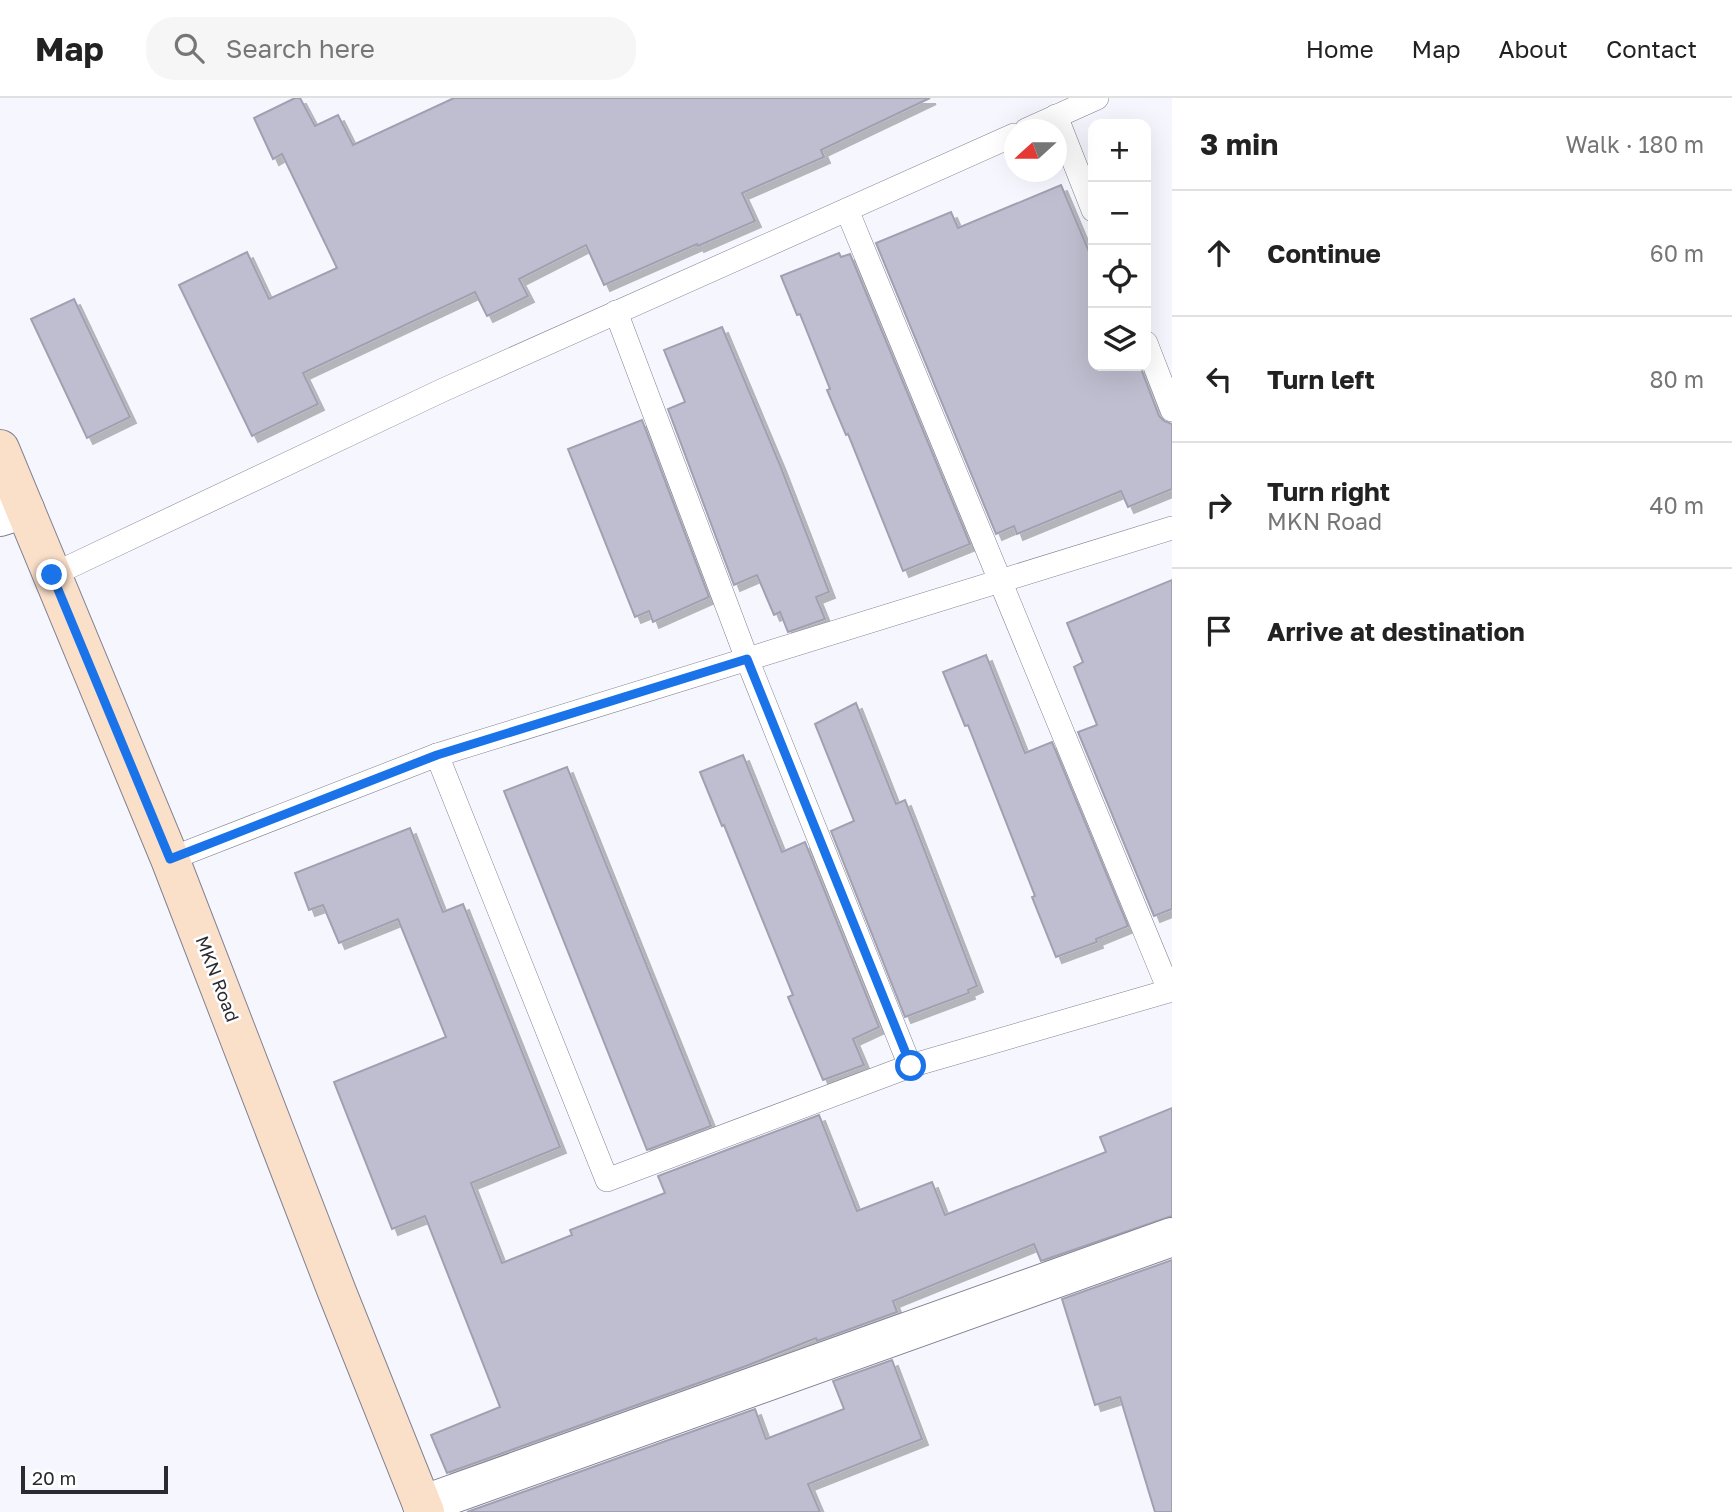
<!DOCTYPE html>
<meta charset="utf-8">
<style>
:root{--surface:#fff;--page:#f6f6f6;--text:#222;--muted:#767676;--line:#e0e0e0}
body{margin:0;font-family:"Golos Text",sans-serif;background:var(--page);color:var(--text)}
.controls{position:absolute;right:21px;top:21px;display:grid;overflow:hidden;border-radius:14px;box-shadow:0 7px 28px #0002}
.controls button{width:63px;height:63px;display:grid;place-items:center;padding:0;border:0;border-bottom:2px solid var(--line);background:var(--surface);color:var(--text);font:35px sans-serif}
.compass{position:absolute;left:1004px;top:21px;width:63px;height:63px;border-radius:50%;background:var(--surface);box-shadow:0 7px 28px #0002;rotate:249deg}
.scale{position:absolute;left:21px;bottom:18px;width:147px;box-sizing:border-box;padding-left:7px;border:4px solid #2a2a31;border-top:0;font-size:19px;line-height:24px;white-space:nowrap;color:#2a2a31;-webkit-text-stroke:5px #fff;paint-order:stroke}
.stop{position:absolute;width:21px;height:21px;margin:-16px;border:5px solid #1a73e8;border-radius:50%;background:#fff}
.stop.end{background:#1a73e8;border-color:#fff;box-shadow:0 2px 7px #0008}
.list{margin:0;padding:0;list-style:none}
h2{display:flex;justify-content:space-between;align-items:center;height:91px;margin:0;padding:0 28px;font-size:30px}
h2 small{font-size:23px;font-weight:400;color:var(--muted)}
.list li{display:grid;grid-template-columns:46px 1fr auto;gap:21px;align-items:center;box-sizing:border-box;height:126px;padding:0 28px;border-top:2px solid var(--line)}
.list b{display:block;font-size:26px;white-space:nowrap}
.list p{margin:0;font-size:23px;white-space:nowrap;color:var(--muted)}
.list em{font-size:23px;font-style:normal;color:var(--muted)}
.icon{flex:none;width:38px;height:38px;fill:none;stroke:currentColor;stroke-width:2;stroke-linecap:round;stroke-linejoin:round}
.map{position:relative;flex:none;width:1172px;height:1414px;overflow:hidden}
header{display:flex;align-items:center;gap:42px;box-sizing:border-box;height:98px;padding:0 35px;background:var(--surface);border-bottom:2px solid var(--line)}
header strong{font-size:33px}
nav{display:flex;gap:38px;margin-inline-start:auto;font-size:24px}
.search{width:490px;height:63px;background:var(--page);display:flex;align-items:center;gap:18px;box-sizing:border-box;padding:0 24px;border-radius:28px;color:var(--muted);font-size:26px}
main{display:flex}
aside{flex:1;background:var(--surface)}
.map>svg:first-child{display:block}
.building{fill:#bebed0;stroke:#a0a0b1;stroke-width:2;filter:url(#shadow)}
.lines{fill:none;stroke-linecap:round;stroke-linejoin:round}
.lane-casing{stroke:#828293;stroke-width:24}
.street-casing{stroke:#828293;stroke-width:40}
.secondary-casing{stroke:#828293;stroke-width:40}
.lane{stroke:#fff;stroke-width:23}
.street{stroke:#fff;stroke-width:38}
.secondary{stroke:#fadfc9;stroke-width:38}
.route{stroke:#1a73e8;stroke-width:9}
.labels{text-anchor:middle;stroke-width:5;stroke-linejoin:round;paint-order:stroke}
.street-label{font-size:18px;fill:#2a2a31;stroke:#fff}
</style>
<header>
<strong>Map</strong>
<div class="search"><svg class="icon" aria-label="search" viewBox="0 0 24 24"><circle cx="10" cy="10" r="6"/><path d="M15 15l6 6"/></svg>Search here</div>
<nav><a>Home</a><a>Map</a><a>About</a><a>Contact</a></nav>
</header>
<main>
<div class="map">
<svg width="1172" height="1414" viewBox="0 0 1172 1414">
<defs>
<filter id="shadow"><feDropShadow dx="6" dy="6" stdDeviation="0" flood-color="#0004"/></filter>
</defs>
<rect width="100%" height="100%" fill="#f6f7fe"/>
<g class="building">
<path d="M295 0H300L315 28 338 17 353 47 454 0H930L821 52 824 59 742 95 755 123 698 148 697 146 604 187 586 147 519 181 528 198 487 218 475 194 303 275 318 306 252 338 179 187 247 154 269 201 337 170 282 56 273 61 254 20Z"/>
<path d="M1061 87 1093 163V268H1140L1159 318 1164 323 1172 326V391L1128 409 1121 393 1017 436 1014 428 996 436 876 145 951 114 958 130Z"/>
<path d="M839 155 841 159 850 156 970 446 903 473 848 336 846 337 827 292 830 291 800 216 797 217 781 178Z"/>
<path d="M74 201 130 319 87 340 31 221Z"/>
<path d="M722 229 780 367 829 494 816 499 825 521 788 534 780 514 774 517 757 477 734 487 668 311 685 304 664 252Z"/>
<path d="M642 322 709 499 653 524 649 513 635 519 568 351Z"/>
<path d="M1172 482V811L1154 818 1078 634 1097 627 1074 569 1083 564 1067 525Z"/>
<path d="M986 557 1025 655 1052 644 1128 828 1096 841 1097 844 1056 859 1032 799 1035 798 968 627 965 628 943 574Z"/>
<path d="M856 605 896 706 905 702 977 888 968 892 969 895 905 919 831 733 854 723 815 626Z"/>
<path d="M743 657 782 754 805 744 879 929 853 941 864 967 823 982 788 899 793 897 724 727 722 728 700 674Z"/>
<path d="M567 669 711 1028 647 1052 504 693Z"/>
<path d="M410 730 443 814 463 806 560 1049 471 1085 502 1165 572 1137 570 1132 665 1095 658 1078 819 1017 857 1113 932 1084 945 1117 1106 1054 1100 1039 1172 1010V1118L1041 1163 1034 1146 893 1203 897 1214 817 1243 816 1240 746 1268 447 1375 431 1337 500 1309 425 1118 392 1131 334 984 446 939 398 821 339 845 323 807 309 812 295 775Z"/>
<path d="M1172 1162V1414H1155L1120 1299 1095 1307 1062 1201Z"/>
<path d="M892 1262 922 1341 808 1386 820 1414H467L755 1311 766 1341 844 1311 833 1283Z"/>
</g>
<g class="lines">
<defs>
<g id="lane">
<path d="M1056 18 1093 112"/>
<path d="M1026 32 1097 0"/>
<path d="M847 112 1169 892"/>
<path d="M616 214 747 561 910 968"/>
<path d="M1146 245 1172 312"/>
<path d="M52 477 443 292 1014 37"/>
<path d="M437 657 607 1082 910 968 1172 892"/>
<path d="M170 761 437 657 1172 430"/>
</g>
<g id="street">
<path d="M0 419 25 411"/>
<path d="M422 1407 1172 1139"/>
</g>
<path id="secondary" d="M0 351 170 761 337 1194 425 1414"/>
</defs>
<use href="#lane" class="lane-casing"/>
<use href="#street" class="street-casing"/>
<use href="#secondary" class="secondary-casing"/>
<use href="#lane" class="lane"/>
<use href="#street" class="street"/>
<use href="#secondary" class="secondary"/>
</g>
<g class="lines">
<path class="route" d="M52 477 170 761 437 657 747 561 911 968"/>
</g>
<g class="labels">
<g class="street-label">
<text transform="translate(217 881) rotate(69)" y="6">MKN Road</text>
</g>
</g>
</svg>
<div class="controls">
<button>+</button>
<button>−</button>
<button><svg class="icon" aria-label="locate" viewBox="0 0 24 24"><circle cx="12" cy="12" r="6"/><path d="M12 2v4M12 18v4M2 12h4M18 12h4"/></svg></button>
<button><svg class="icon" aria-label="layers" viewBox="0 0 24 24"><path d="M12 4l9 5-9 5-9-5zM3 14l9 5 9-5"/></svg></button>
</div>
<svg class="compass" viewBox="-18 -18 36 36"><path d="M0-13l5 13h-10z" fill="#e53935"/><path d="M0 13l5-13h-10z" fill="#767676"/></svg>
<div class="scale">20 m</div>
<div class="stop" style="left:911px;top:968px"></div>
<div class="stop end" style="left:52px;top:477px"></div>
</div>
<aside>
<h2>3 min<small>Walk · 180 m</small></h2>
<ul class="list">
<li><svg class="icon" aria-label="ahead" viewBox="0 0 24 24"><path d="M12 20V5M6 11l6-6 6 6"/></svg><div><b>Continue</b></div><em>60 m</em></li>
<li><svg class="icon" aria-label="left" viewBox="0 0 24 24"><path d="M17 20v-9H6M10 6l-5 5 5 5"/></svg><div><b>Turn left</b></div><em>80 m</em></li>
<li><svg class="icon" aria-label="right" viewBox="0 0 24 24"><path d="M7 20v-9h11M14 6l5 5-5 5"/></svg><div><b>Turn right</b><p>MKN Road</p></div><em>40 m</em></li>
<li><svg class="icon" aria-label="arrive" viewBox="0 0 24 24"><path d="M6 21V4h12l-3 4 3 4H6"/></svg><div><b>Arrive at destination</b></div></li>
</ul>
</aside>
</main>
